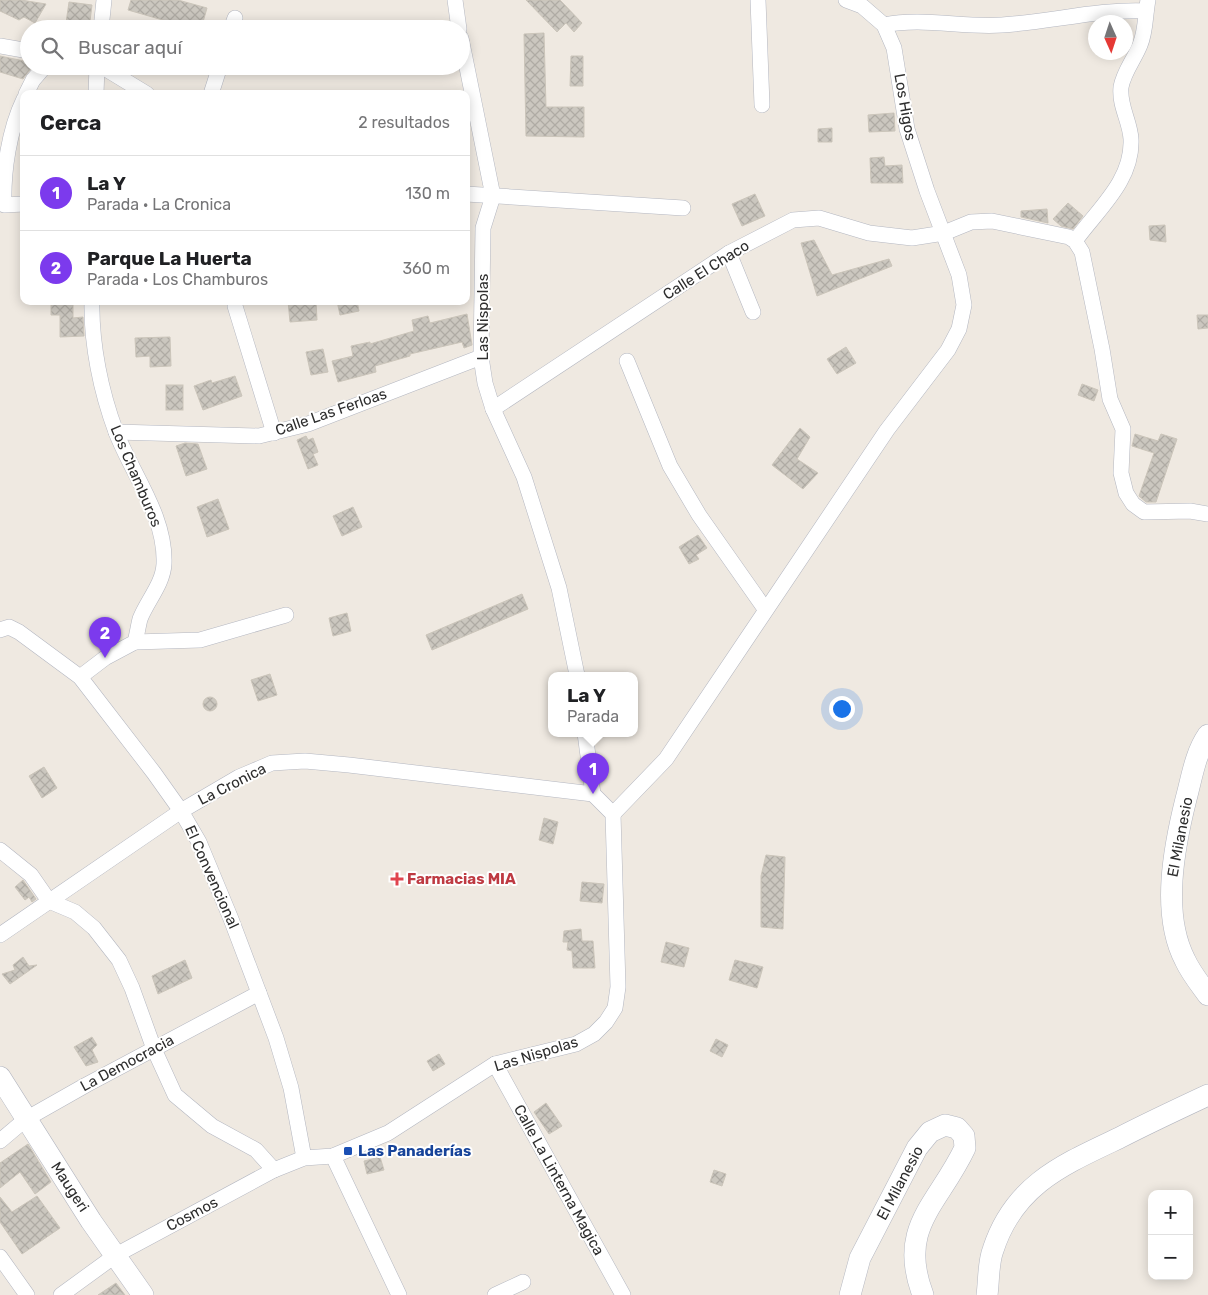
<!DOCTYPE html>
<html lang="es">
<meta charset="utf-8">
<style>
:root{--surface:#fff;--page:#f2f2f2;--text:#202124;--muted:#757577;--line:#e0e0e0;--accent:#7c3aed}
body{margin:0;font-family:Rubik,sans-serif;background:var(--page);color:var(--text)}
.controls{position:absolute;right:15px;bottom:15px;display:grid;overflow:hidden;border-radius:10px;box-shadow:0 2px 12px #0003}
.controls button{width:45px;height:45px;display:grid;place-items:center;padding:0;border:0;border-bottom:1px solid var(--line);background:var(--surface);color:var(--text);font:25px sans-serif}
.compass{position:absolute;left:1088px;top:15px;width:45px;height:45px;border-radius:50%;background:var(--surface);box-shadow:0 2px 12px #0003;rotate:177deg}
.you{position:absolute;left:841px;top:708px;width:18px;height:18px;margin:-12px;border:4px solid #fff;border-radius:50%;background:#1a73e8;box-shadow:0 0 0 8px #1a73e833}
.badge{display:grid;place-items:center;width:32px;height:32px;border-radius:50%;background:var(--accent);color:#fff;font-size:16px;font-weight:700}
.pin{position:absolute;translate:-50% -41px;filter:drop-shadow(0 1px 2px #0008)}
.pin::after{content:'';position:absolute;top:26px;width:18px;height:15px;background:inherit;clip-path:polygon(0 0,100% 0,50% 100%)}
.popup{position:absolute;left:548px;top:672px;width:90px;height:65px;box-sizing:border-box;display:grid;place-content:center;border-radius:10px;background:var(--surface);filter:drop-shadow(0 1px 4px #0005);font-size:16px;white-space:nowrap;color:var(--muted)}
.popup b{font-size:19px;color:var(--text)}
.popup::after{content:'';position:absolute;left:50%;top:100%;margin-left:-10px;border:10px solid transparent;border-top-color:var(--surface)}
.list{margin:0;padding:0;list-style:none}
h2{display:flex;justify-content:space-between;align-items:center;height:65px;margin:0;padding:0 20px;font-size:21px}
h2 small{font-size:16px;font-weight:400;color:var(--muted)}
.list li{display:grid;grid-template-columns:32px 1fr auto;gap:15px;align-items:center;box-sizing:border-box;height:75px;padding:0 20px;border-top:1px solid var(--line)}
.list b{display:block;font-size:19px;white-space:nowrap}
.list p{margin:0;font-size:16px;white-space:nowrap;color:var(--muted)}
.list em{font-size:16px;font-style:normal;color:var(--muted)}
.icon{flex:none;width:28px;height:28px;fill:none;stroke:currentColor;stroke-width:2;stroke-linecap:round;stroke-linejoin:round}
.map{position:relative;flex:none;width:1208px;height:1295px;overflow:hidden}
.search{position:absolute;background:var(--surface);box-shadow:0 2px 12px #0003;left:20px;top:20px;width:450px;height:55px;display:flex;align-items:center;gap:12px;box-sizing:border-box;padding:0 18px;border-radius:28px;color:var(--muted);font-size:19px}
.panel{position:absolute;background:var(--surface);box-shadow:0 2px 12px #0003;left:20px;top:90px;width:450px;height:215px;border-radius:10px}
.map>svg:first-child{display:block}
.building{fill:url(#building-cross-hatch);stroke:#cbc5ba}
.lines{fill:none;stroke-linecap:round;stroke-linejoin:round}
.street-casing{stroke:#b4b7c1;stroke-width:16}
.secondary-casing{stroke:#b4b7c1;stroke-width:22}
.street{stroke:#fff;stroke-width:15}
.secondary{stroke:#fff;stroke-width:21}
.health-dot{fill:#e0444e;stroke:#fff;stroke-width:2}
.transit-dot{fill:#1a4fb4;stroke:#fff;stroke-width:2}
.labels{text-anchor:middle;stroke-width:4;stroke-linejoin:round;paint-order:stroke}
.street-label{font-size:15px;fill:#2e2e2e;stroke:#fff}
.health-label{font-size:15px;font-weight:bold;fill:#be3a42;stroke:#fff;text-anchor:start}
.transit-label{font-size:15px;font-weight:bold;fill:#164399;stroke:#fff;text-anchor:start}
</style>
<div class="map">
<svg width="1208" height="1295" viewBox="0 0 1208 1295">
<defs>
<pattern id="building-cross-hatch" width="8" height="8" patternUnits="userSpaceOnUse" patternTransform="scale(1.25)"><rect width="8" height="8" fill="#cbc7bf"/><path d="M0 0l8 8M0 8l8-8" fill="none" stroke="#afaba4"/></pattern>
</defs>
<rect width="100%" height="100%" fill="#efe9e1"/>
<g class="building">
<path d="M0 0H21L46 4 35 23 24 17 19 20 0 11Z"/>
<path d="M131 0H178L207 8 201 29H194L128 10Z"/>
<path d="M526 0H560L582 23 574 32 566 23 557 32Z"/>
<path d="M69 2 92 5 89 29H74L72 24 66 23Z"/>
<path d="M544 33 546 107H584V137L526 136 524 34Z"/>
<path d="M0 56 29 62V66L32 67 23 79 0 72Z"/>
<path d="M571 56H583V86H570Z"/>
<path d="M894 113 895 131 869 132 868 115Z"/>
<path d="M832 128V142H818V129Z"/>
<path d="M884 157 885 166 902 165 903 183H871L870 158Z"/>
<path d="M755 194 765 216 742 226 732 204Z"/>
<path d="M1068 203 1083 216 1073 229 1061 226 1053 219Z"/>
<path d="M1047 209 1048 223 1021 217V211Z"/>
<path d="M1165 225 1166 242 1150 240 1149 226Z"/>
<path d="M814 240 832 275 889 259 892 266 817 296 801 243Z"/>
<path d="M51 301H73V318L83 317 84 336 60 337V315H51Z"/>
<path d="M288 301H316L317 320 290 322Z"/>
<path d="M337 301H357L359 311 340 315Z"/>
<path d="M467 314 472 345 464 348 462 342 410 354V356L375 366 376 372 338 382 332 361 353 356 351 346 370 342V344L414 331 412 320 428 316 430 323Z"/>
<path d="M1197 315H1208V328L1198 329Z"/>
<path d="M170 337 171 366 150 367V356L136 357 135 338Z"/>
<path d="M846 347 856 363 837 374 827 359Z"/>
<path d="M323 349 328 372 311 375 306 352Z"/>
<path d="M235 376 242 396 203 410 194 386 211 380 212 383Z"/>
<path d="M1082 384 1098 390 1094 401 1078 395Z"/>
<rect x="166" y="385" width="17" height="25"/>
<path d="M800 428 810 437 797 459 818 473 803 489 772 465Z"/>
<path d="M1135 434 1158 441 1161 434 1177 439 1156 502H1146L1139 496 1154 453 1132 446Z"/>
<path d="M306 436 308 440 313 438 318 452 313 454 318 465 308 469 297 440Z"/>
<path d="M185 443 198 444 207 469 186 476 176 446Z"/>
<path d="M218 499 229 529 207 537 197 507Z"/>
<path d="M353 507 362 527 342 536 333 516Z"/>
<path d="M698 535 707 548 696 555 699 559 689 564 679 547Z"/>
<path d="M522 594 528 609 432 650 426 635Z"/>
<path d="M347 613 351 631 333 636 329 618Z"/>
<path d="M270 674 277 695 258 701 251 680Z"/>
<circle cx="210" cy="704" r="7"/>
<path d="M44 767 57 788 42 798 29 776Z"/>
<path d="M544 818 558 822 553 844 539 840Z"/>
<path d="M766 855 785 857 783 929 761 927V876Z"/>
<path d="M23 880 36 899 32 902 29 897 25 900 15 887Z"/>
<path d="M582 882 604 884 602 903 580 901Z"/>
<path d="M581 929 582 941H593L595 968H573L572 951 567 950 568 942H563L564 931Z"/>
<path d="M666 942 689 948 684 967 661 962Z"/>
<path d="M23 957 29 966 37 965 10 984 2 974 15 970 13 965Z"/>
<path d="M185 960 192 978 158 994 152 976Z"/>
<path d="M735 960 763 967 757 988 729 980Z"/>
<path d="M92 1037 97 1045 92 1050 98 1062 86 1066 74 1047Z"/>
<path d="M716 1039 728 1045 722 1057 710 1051Z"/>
<path d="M439 1054 445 1064 433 1071 427 1061Z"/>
<path d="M546 1103 562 1126 549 1134 534 1112Z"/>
<path d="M28 1144 51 1182 35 1194 20 1172 0 1188V1163Z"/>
<path d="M380 1157 384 1170 367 1174 364 1161Z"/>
<path d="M714 1170 726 1174 722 1186 710 1182Z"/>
<path d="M37 1196 60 1228 22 1254 0 1222V1197L12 1212Z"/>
<path d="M116 1283 125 1295H98Z"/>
</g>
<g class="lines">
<defs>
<g id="street">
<path d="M455 0 459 29"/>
<path d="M758 0 762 105"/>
<path d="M884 25C923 17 963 28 1002 25 1051 22 1097 9 1146 11"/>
<path d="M101 29 104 0"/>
<path d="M231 29 235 18"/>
<path d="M461 38 493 196 483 228 481 357 485 383 493 409 524 477 559 588 577 675"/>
<path d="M0 46 29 51"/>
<path d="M101 66 147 94"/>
<path d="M26 94 33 80 45 66"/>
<path d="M96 94 97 66"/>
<path d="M211 94 220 66"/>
<path d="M24 99C9 130 3 171 4 205L24 204"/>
<path d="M466 194 683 208"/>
<path d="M1075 241C1097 210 1133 181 1131 139 1130 121 1119 106 1121 87 1124 71 1134 60 1140 45 1146 31 1145 15 1148 0"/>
<path d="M729 253 753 312"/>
<path d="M235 306 274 433"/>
<path d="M627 361 670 466 699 515 765 609"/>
<path d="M493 409 729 253 793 220 819 218 869 233 912 238 944 233 971 222 992 221 1069 237 1075 241 1082 252 1102 349 1110 399 1123 429 1121 473 1126 493 1133 504 1144 512 1190 511 1208 514"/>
<path d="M116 432 259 436 308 424 481 357"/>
<path d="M0 630 9 627 19 632 80 677 154 773 181 811 199 842 231 919 276 1038 291 1088 304 1158"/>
<path d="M135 642 200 640 286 615"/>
<path d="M80 677 105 658 135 642C137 635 138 627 140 619 147 601 163 584 164 564 166 516 132 474 116 432 101 392 91 344 92 301"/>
<path d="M613 814 666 759 887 430 948 350 959 329 964 305 959 275 927 191 907 129 894 48 884 25 862 6 846 0"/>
<path d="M0 850 31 875 49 901 75 912 94 928 119 960 132 988 154 1049 175 1095 212 1126 256 1150 274 1170"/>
<path d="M0 935 181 811 239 777 272 763 305 761 349 765 593 794"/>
<path d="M495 1064 623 1295"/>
<path d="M0 1141 26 1119 86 1085 259 993"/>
<path d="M333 1156 399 1295"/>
<path d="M0 1257 27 1295"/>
<path d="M61 1295 116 1255 274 1170 304 1158 333 1156 388 1133 495 1064 576 1044 594 1034 606 1022 615 1008 618 987 613 814 593 794 585 733"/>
<path d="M495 1295 523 1282"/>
</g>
<g id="secondary">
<path d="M1208 735C1195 754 1192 777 1186 799 1174 847 1161 914 1185 960 1191 973 1200 984 1208 995"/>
<path d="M0 1077 91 1221 143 1295"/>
<path d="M850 1295 860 1258 917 1148 930 1132 945 1125 957 1128 964 1136 965 1148C938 1205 897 1227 923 1295"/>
<path d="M987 1295C989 1281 988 1263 993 1250 1014 1185 1062 1165 1119 1138 1148 1123 1178 1109 1208 1095"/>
</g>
</defs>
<use href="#street" class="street-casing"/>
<use href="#secondary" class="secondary-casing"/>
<use href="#street" class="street"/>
<use href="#secondary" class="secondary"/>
</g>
<path class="health-dot" d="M394.5 871.5h5v5h5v5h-5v5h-5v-5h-5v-5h5z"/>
<rect class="transit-dot" x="343" y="1146" width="10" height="10" rx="2.5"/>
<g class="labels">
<g class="street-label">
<text transform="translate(905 107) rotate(80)" y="5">Los Higos</text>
<text transform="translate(706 270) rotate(-32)" y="5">Calle El Chaco</text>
<text transform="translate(483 317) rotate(-90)" y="5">Las Nispolas</text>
<text transform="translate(331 412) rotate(-19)" y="5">Calle Las Ferloas</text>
<text transform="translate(136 476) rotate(67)" y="5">Los Chamburos</text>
<text transform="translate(232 784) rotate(-27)" y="5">La Cronica</text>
<text transform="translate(1180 837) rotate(-79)" y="5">El Milanesio</text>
<text transform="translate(212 877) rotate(66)" y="5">El Convencional</text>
<text transform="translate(536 1054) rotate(-17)" y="5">Las Nispolas</text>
<text transform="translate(127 1063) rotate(-28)" y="5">La Democracia</text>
<text transform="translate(559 1180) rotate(61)" y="5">Calle La Linterna Magica</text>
<text transform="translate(900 1183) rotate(-62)" y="5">El Milanesio</text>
<text transform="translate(70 1187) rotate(57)" y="5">Maugeri</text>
<text transform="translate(192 1214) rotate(-28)" y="5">Cosmos</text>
</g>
<g class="health-label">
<text x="407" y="884">Farmacias MIA</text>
</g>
<g class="transit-label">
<text x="358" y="1156">Las Panaderías</text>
</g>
</g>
</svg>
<div class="controls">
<button>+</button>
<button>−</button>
</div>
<svg class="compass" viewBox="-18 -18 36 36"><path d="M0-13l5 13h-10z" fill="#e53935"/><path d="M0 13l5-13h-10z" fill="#757577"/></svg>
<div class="you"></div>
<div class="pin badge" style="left:593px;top:794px">1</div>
<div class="popup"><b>La Y</b>Parada</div>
<div class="pin badge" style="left:105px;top:658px">2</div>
<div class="search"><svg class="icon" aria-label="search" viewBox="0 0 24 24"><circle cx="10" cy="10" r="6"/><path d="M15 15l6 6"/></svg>Buscar aquí</div>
<section class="panel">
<h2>Cerca<small>2 resultados</small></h2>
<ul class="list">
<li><span class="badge">1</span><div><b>La Y</b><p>Parada · La Cronica</p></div><em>130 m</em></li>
<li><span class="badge">2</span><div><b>Parque La Huerta</b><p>Parada · Los Chamburos</p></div><em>360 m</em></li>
</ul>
</section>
</div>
